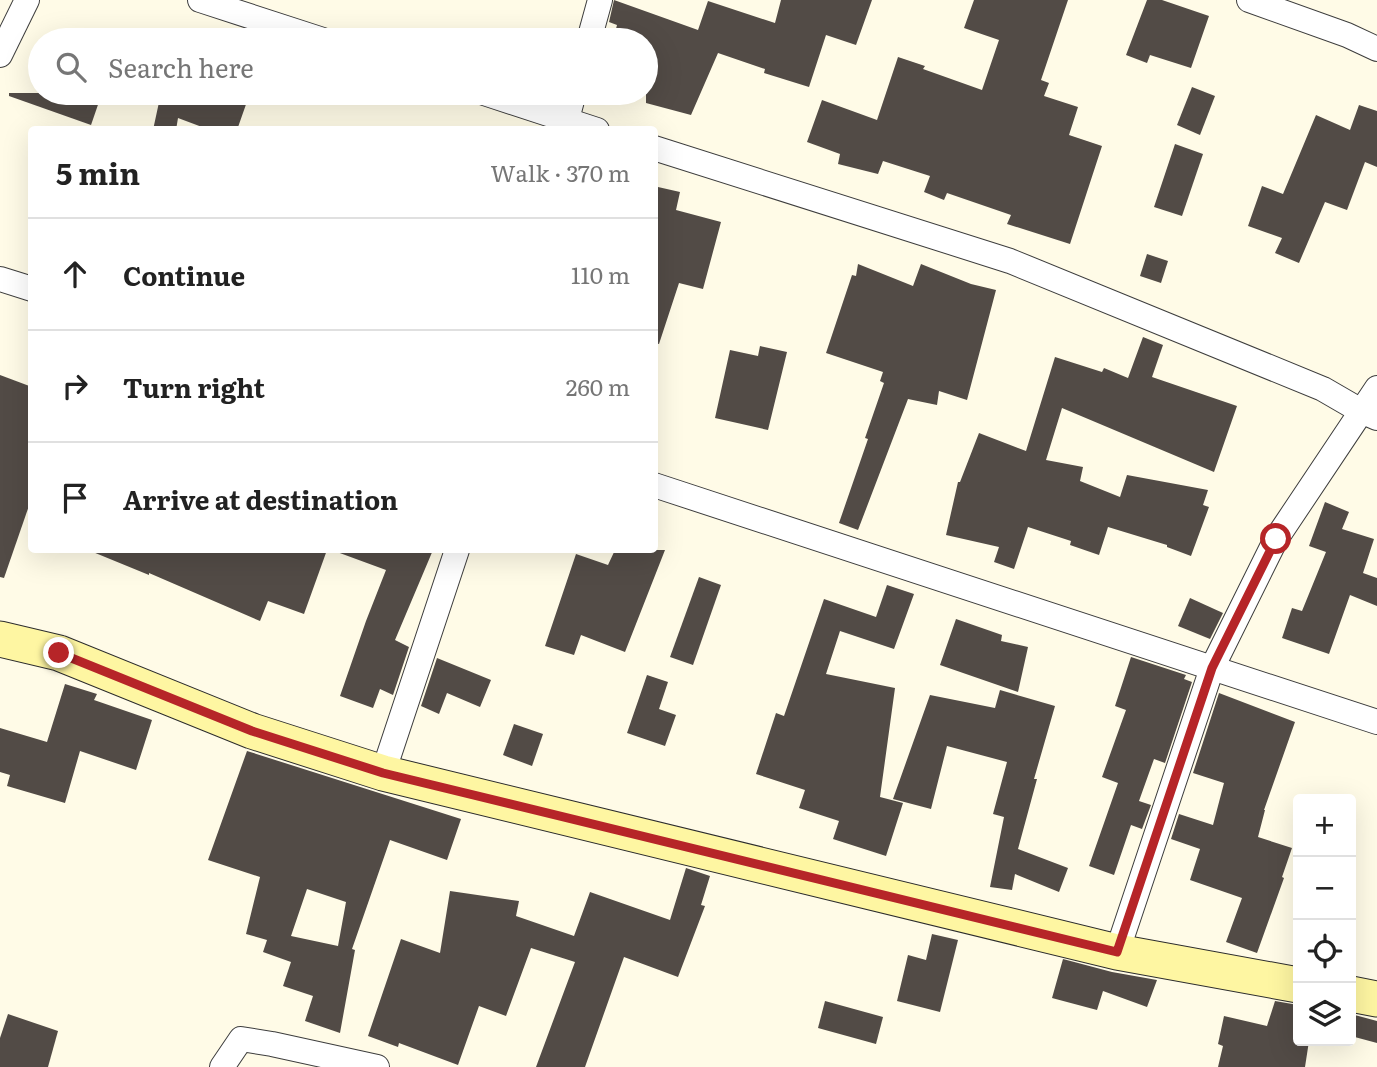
<!DOCTYPE html>
<meta charset="utf-8">
<style>
:root{--surface:#fff;--page:#f2f2f2;--text:#222;--muted:#767676;--line:#e0e0e0}
body{margin:0;font-family:Literata,serif;background:var(--page);color:var(--text)}
.controls{position:absolute;right:21px;bottom:21px;display:grid;overflow:hidden;border-radius:7px;box-shadow:0 7px 28px #0002}
.controls button{width:63px;height:63px;display:grid;place-items:center;padding:0;border:0;border-bottom:2px solid var(--line);background:var(--surface);color:var(--text);font:35px sans-serif}
.stop{position:absolute;width:21px;height:21px;margin:-16px;border:5px solid #b62528;border-radius:50%;background:#fff}
.stop.end{background:#b62528;border-color:#fff;box-shadow:0 2px 7px #0008}
.list{margin:0;padding:0;list-style:none}
h2{display:flex;justify-content:space-between;align-items:center;height:91px;margin:0;padding:0 28px;font-size:30px}
h2 small{font-size:23px;font-weight:400;color:var(--muted)}
.list li{display:grid;grid-template-columns:46px 1fr auto;gap:21px;align-items:center;box-sizing:border-box;height:112px;padding:0 28px;border-top:2px solid var(--line)}
.list b{display:block;font-size:26px;white-space:nowrap}
.list em{font-size:23px;font-style:normal;color:var(--muted)}
.icon{flex:none;width:38px;height:38px;fill:none;stroke:currentColor;stroke-width:2;stroke-linecap:round;stroke-linejoin:round}
.map{position:relative;flex:none;width:1377px;height:1067px;overflow:hidden}
.search{position:absolute;background:var(--surface);box-shadow:0 7px 28px #0002;left:28px;top:28px;width:630px;height:77px;display:flex;align-items:center;gap:18px;box-sizing:border-box;padding:0 24px;border-radius:38px;color:var(--muted);font-size:26px}
.panel{position:absolute;background:var(--surface);box-shadow:0 7px 28px #0002;left:28px;top:126px;width:630px;height:427px;border-radius:7px}
.map>svg:first-child{display:block}
.building{fill:#524b46;fill-rule:evenodd}
.lines{fill:none;stroke-linecap:round;stroke-linejoin:round}
.street-casing{stroke:#3d3d3d;stroke-width:26}
.secondary-casing{stroke:#2c2c2c;stroke-width:37}
.street{stroke:#fff;stroke-width:24}
.secondary{stroke:#fef6a2;stroke-width:35}
.route{stroke:#b62528;stroke-width:9}
</style>
<div class="map">
<svg width="1377" height="1067" viewBox="0 0 1377 1067">
<rect width="100%" height="100%" fill="#fffbe7"/>
<g class="building">
<path d="M614 0 698 30 708 1 775 23 781 0H872L856 45 826 35 809 87 764 73 765 69 718 53 691 115 646 103V40H613L617 25 609 22Z"/>
<path d="M974 0H1068L1041 80 1049 83 1044 96 1078 107 1069 135 1102 146 1070 244 1007 224 1011 215 947 193 944 200 924 192 930 176 883 161 878 174 838 164 840 154 807 142 822 100 877 120 898 57 925 66 923 69 982 90 999 40 964 28Z"/>
<path d="M1147 0H1162L1209 16 1191 68 1150 55 1147 63 1126 55Z"/>
<path d="M1192 87 1215 96 1200 135 1177 125Z"/>
<path d="M9 93H102L91 125 9 96Z"/>
<path d="M161 93H179L217 101 220 93H250L237 130H210L178 118 176 130H153Z"/>
<path d="M1359 105 1377 111V167L1365 162 1347 210 1325 202 1299 263 1275 253 1282 238 1248 226 1262 186 1283 194 1316 115 1350 130Z"/>
<path d="M1175 144 1203 154 1182 216 1154 207Z"/>
<path d="M658 187 680 192 676 210 721 222 703 289 679 283 659 344 654 343V205Z"/>
<path d="M1147 254 1168 261 1161 283 1140 276Z"/>
<path d="M858 264 913 286 921 264 971 284 996 290 967 400 939 391 937 405 908 399 858 530 839 523 868 439 865 438 884 383 880 381 883 372 826 353 852 275 856 276Z"/>
<path d="M1143 337 1163 345 1152 377 1237 406 1214 472 1062 408 1046 460 1083 467 1080 481 1120 497 1127 475 1208 490 1203 505 1209 507 1191 556 1167 547V545L1108 527 1099 555 1070 545 1071 541 1028 527 1014 569 994 562 999 547 946 535 958 482H960L979 433 1026 451 1055 357 1102 372 1104 368 1128 378Z"/>
<path d="M760 346 787 352 768 430 715 418 730 350 758 356Z"/>
<path d="M0 375 32 387V497L4 578 0 577Z"/>
<path d="M1325 502 1349 512 1342 529 1374 539 1363 573 1377 578V606L1350 595 1329 654 1282 638 1292 608 1302 611 1326 552 1309 546Z"/>
<path d="M88 550H327L304 614 268 601 260 621 149 573V575Z"/>
<path d="M337 550H433L395 640 409 647 393 695 380 689 373 708 340 696 366 621 386 570 337 552Z"/>
<path d="M615 550H665L625 652 581 635 574 655 545 646 576 554 608 565Z"/>
<path d="M699 577 721 585 693 665 670 657Z"/>
<path d="M887 585 914 594 894 649 840 631 826 674 895 688 880 797 903 803 886 856 833 839 839 821 799 808 805 790 756 774 776 713 784 716 824 599 876 617Z"/>
<path d="M1190 598 1223 613 1210 639 1178 626Z"/>
<path d="M956 619 1002 635 1001 641 1028 647 1018 692 940 665Z"/>
<path d="M1131 657 1186 675 1184 679 1192 682 1165 763 1154 759 1139 801 1151 805 1142 829 1131 825 1114 875 1089 866 1118 783 1102 777 1126 710 1115 706Z"/>
<path d="M437 658 491 680 480 707 447 693 439 714 421 706Z"/>
<path d="M647 675 668 682 659 709 676 715 665 746 627 733Z"/>
<path d="M65 684 97 694 94 700 152 720 136 770 80 751 65 803 7 786 10 775 0 772V728L47 742Z"/>
<path d="M1000 690 1055 706 1034 779H1037L1018 849 1068 868 1059 892 1015 874 1012 890 990 887 1004 817 993 814 1007 762 947 746 931 809 893 799 930 695 995 708Z"/>
<path d="M1219 693 1295 722 1264 810H1265L1258 837 1292 848 1282 877 1284 878 1257 953 1226 942 1242 898 1190 880 1200 849 1171 839 1179 814 1213 825 1224 783 1193 773Z"/>
<path d="M514 724 543 734 532 766 503 755Z"/>
<path d="M247 751 461 819 447 860 390 840 352 949 355 950 340 1033 305 1021 313 996 283 986 291 962 263 952 267 940 246 934 260 877 208 860ZM307 889 346 902 338 946 291 936Z"/>
<path d="M686 868 710 876 701 905 705 906 678 977 624 957 585 1067H536L575 962 531 948 506 1016 479 1006 458 1065 399 1043 398 1047 368 1036 401 939 440 953 450 891 519 901 516 916 574 936 590 892 670 920Z"/>
<path d="M932 934 958 940 940 1012 897 1001 908 955 926 960Z"/>
<path d="M1063 959 1112 972 1157 980 1147 1007 1103 991 1097 1010 1052 998Z"/>
<path d="M825 1001 883 1017 876 1044 818 1028Z"/>
<path d="M1275 1001 1298 1005V1041H1309L1305 1067H1218L1223 1046 1218 1044 1224 1016 1267 1026Z"/>
<path d="M8 1014 58 1031 48 1067H0V1038Z"/>
<path d="M1351 1014 1377 1021V1043L1351 1036Z"/>
</g>
<g class="lines">
<defs>
<g id="street">
<path d="M200 0 323 40"/>
<path d="M1249 0 1347 35 1377 49"/>
<path d="M589 40 600 0"/>
<path d="M0 55 27 0"/>
<path d="M484 93 597 130"/>
<path d="M564 130 574 93"/>
<path d="M654 148 1010 261 1323 389 1361 411 1377 418"/>
<path d="M0 279 32 289"/>
<path d="M654 485 1377 722"/>
<path d="M383 773 457 550"/>
<path d="M1117 952 1212 668 1276 539 1377 388"/>
<path d="M222 1067 241 1039 272 1044 377 1067"/>
</g>
<g id="secondary">
<path d="M0 639 59 653 252 731 383 773 1117 952 1298 985"/>
<path d="M1351 994 1377 999"/>
</g>
</defs>
<use href="#street" class="street-casing"/>
<use href="#secondary" class="secondary-casing"/>
<use href="#street" class="street"/>
<use href="#secondary" class="secondary"/>
</g>
<g class="lines">
<path class="route" d="M59 653 252 731 383 773 1117 952 1212 668 1276 539"/>
</g>
</svg>
<div class="controls">
<button>+</button>
<button>−</button>
<button><svg class="icon" aria-label="locate" viewBox="0 0 24 24"><circle cx="12" cy="12" r="6"/><path d="M12 2v4M12 18v4M2 12h4M18 12h4"/></svg></button>
<button><svg class="icon" aria-label="layers" viewBox="0 0 24 24"><path d="M12 4l9 5-9 5-9-5zM3 14l9 5 9-5"/></svg></button>
</div>
<div class="stop" style="left:1276px;top:539px"></div>
<div class="stop end" style="left:59px;top:653px"></div>
<div class="search"><svg class="icon" aria-label="search" viewBox="0 0 24 24"><circle cx="10" cy="10" r="6"/><path d="M15 15l6 6"/></svg>Search here</div>
<section class="panel">
<h2>5 min<small>Walk · 370 m</small></h2>
<ul class="list">
<li><svg class="icon" aria-label="ahead" viewBox="0 0 24 24"><path d="M12 20V5M6 11l6-6 6 6"/></svg><div><b>Continue</b></div><em>110 m</em></li>
<li><svg class="icon" aria-label="right" viewBox="0 0 24 24"><path d="M7 20v-9h11M14 6l5 5-5 5"/></svg><div><b>Turn right</b></div><em>260 m</em></li>
<li><svg class="icon" aria-label="arrive" viewBox="0 0 24 24"><path d="M6 21V4h12l-3 4 3 4H6"/></svg><div><b>Arrive at destination</b></div></li>
</ul>
</section>
</div>
